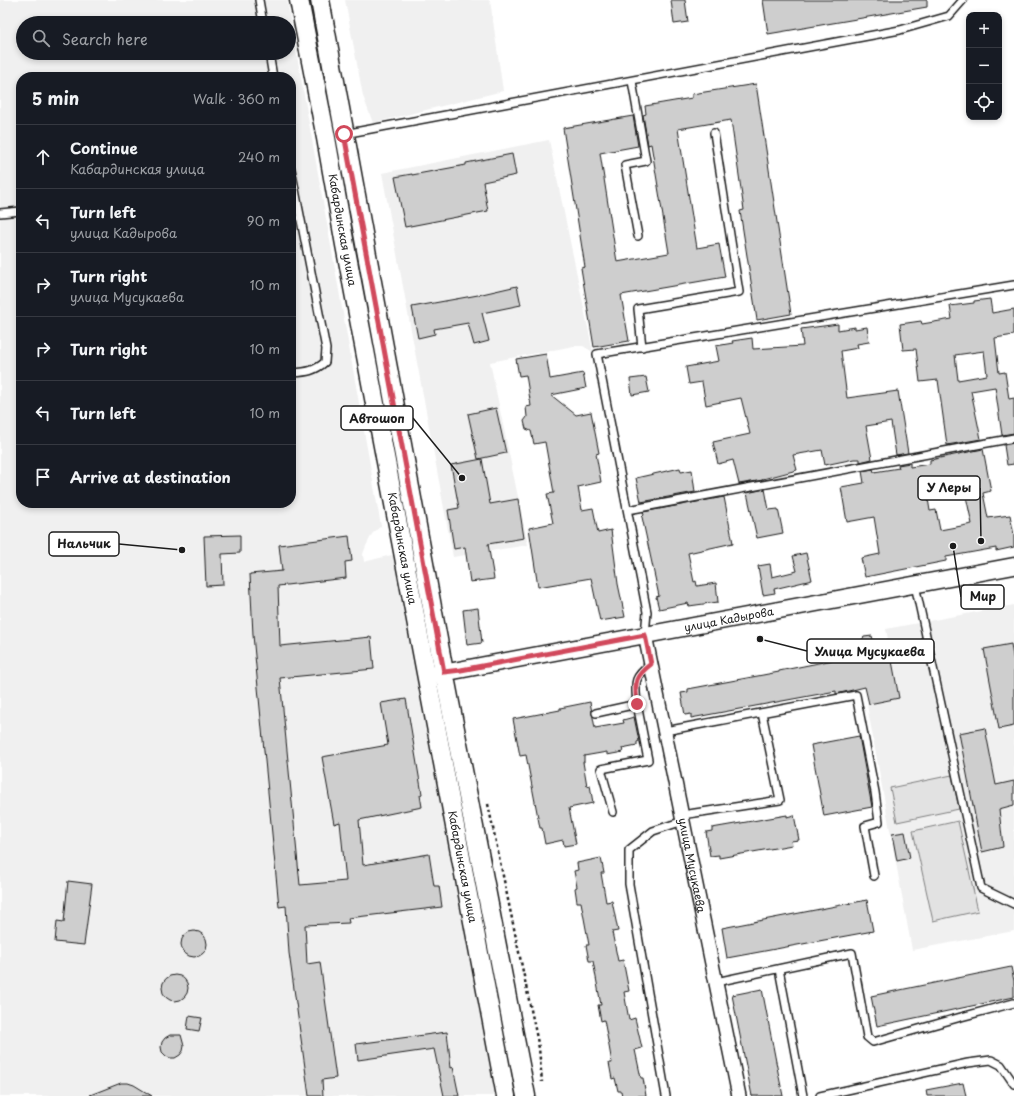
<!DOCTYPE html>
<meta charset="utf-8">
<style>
:root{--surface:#171b24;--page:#242831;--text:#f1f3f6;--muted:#9ea1a6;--line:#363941}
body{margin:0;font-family:"Playpen Sans",sans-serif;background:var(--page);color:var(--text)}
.controls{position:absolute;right:12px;top:12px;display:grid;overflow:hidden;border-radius:8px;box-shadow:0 2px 6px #0003}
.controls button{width:36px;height:36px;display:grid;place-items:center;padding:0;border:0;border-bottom:1px solid var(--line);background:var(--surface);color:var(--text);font:20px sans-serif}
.stop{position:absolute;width:12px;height:12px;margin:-9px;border:3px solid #d1495b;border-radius:50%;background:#fff}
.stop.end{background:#d1495b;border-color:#fff;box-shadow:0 1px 4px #0008}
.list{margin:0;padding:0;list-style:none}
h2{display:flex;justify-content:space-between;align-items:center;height:52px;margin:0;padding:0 16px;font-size:17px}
h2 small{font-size:13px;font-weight:400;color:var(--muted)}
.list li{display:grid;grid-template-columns:26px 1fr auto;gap:12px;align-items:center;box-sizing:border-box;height:64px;padding:0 16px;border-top:1px solid var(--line)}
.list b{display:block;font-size:15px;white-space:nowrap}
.list p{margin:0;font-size:13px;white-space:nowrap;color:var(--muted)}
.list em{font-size:13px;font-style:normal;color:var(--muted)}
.icon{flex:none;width:22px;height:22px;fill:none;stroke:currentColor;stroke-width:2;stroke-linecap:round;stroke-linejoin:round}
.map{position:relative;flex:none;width:1014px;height:1096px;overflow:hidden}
.search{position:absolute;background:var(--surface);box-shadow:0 2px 6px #0003;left:16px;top:16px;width:280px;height:44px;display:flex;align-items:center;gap:10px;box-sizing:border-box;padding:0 14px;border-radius:22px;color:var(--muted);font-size:15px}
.panel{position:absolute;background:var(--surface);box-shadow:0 2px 6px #0003;left:16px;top:72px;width:280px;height:436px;border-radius:16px}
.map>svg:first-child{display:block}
.built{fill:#f0f0f0;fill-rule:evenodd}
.green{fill:#e2e2e2;stroke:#7f7f7f}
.building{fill:#cecece;stroke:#1c1c1c;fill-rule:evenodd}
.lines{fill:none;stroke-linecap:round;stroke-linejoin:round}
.service-casing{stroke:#1c1c1c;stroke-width:10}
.minor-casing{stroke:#1c1c1c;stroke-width:16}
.tertiary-casing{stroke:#1c1c1c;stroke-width:19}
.secondary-casing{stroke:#1c1c1c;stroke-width:21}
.path{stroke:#1c1c1c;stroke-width:2.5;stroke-dasharray:3 3;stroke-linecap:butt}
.service{stroke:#fff;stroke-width:7}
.minor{stroke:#fff;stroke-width:13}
.tertiary{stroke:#fff;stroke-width:16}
.secondary{stroke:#fff;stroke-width:18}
.route{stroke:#d1495b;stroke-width:5}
.labels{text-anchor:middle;stroke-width:3.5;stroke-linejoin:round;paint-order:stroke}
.street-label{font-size:11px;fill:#1c1c1c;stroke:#fff}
.leader{fill:none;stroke:#1c1c1c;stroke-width:1.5}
.callout-dot{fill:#1c1c1c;stroke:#fff;stroke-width:1.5}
.callout{fill:#fff;stroke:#1c1c1c;stroke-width:1.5}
.callout-label{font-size:12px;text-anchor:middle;font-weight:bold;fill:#1c1c1c}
</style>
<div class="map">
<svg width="1014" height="1096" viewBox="0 0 1014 1096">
<rect width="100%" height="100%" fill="#fff"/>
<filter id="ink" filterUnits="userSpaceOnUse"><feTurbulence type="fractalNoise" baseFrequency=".025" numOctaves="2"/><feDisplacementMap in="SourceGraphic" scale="8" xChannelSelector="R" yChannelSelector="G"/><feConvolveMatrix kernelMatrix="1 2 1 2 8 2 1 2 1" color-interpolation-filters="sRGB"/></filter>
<g filter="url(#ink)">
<g class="built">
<path d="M0 0H287L381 526 372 534 366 546 363 554 364 562 403 552 506 1096H0ZM23 23H289V53H23ZM21 77H291V503H21Z"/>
<path d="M345 0H490L503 91 373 123 363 96Z"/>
<path d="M549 140 593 352 583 346H574L490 362 528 545 453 557 382 173Z"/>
<path d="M1014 605V931L912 950 867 705 899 698 886 629Z"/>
</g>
<g class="green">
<path d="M952 775 959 809 897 822 890 788Z"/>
<path d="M958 821 978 911 933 921 913 831Z"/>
</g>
<g class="building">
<path d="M671 0H685L688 22 674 24Z"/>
<path d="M763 0H927V7L768 34Z"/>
<path d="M756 84 791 314 757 320 740 211 744 210 731 120 678 129 697 248 719 244 725 277 621 295 629 341 594 347 581 268 585 267 563 128 633 116 638 146 600 153 617 262 669 253 651 144 648 145 643 115 646 114 645 106 692 98V94Z"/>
<path d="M512 154 516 175 483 182 488 211 405 227 395 177 412 174V175L466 165V163Z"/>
<path d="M517 286 521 305 482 313 489 341 474 345 468 323 434 329 435 334 418 338 412 307 478 295Z"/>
<path d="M990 299 992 313 1014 309V335L995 338 999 373 1005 372 1009 399 1014 398V433L1002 435 995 387 971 391 981 439 947 445 938 380 920 382 916 349 903 350 900 324 921 321 922 324 952 319 950 306 974 303V301ZM984 351 987 375 958 380 955 355Z"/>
<path d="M838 324V330L855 327V329L867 327 869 342 857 344 858 348 841 351 847 398 898 391 908 453 896 455 891 422 866 426 872 459 860 462V459H854L825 465 822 450 793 455 797 470 763 479V480L739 484 733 460 718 464 713 442 750 434 741 398 706 405 702 382 689 384 686 367 719 361 716 346 733 343 732 341 752 338 753 349 803 346 801 329Z"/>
<path d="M546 354 550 379 583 373 586 388 551 395 576 415 591 412 599 453 596 454 601 482 578 487 582 510 593 508 598 533 611 530 618 584 625 617 600 621 591 578 538 587 529 528 553 523 547 494 554 493 545 442 534 444 531 431 526 429 524 421 527 417 526 407 531 406 526 375 519 376 516 359Z"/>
<path d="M646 377 649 392 632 395 630 379Z"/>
<path d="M496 408 506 453 478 459 468 414Z"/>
<path d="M1014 443V464L1007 465 1004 445Z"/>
<path d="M983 449 991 491 983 493 988 518 1010 515 1014 535V547L996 551V548L946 557V561L865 577 861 558 880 554 874 517 847 522 841 487 864 483 862 471 873 469 874 472 899 468 898 465 910 463V467L930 464V460ZM959 480 960 488 964 487 972 524 940 530 936 510 930 511 926 486Z"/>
<path d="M482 459 490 504 518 499 524 538 488 544 494 579 470 582 465 547 454 549 448 510 459 508 451 465Z"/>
<path d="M680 468 681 472 692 470 695 492 641 502 636 478Z"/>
<path d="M765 489 769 510 778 509 783 533 757 538 747 493Z"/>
<path d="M724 497 733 543 688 553 694 582 696 581 697 586 716 583 718 602 689 606 688 603 659 609 656 597 659 596 642 517 644 515 643 512Z"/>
<path d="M240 535V553L222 554 223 585 206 586 204 536Z"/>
<path d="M349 536 352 561 345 562 346 578 278 586 280 646 371 637 374 669 280 678 300 885 346 881 340 822 334 824 322 757 388 745 381 703 406 699 422 794 420 795 422 807 359 820 363 865 429 854 434 886H439L442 907 348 918 349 923 305 925 307 964 320 962 336 1078 322 1080 323 1096H309L289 953 286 906 279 907 253 635 250 574 282 571 279 545Z"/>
<path d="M806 553 812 580 774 589 775 593 763 595 758 566 770 564 772 577 797 571 793 556Z"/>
<path d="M478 608 482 643 467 645 463 610Z"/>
<path d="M872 636 874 643 888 640 899 698 869 704 865 687 836 694V691L691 718V714L685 715 681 693 688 692V689L779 672V671L843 658 841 648 858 645 864 637Z"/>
<path d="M1011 644 1014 663V726L999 729 984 649Z"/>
<path d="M590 702 595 728 624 723 623 720 634 717 639 741 637 742V745L622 748 623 752 607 755V752L584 756V762H583L587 786 590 785 593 803 569 808 576 844 564 846 563 840 545 844 542 828H540L526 755 520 756 513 719 560 710V708Z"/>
<path d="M985 728 996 785 1014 781V805L999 809 1003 847 982 852 959 733Z"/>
<path d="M859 736 872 807 824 816 811 745Z"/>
<path d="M787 815V817L794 815 799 840 791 841 792 845 719 858V855L710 856 706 832 712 831V828Z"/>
<path d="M905 832 910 858 897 861 892 834Z"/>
<path d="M601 858 604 873H601L606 902 612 901 618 931 612 932 618 961 623 960 629 991 624 992 629 1020 635 1018 642 1048 635 1050 641 1078H643L646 1096H622L621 1091H618L615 1078 612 1079 609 1063H612L609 1046 604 1020 601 1021 598 1005H601L593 961H589L586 945H589L581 902H577L575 888 577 887 574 871 578 870 577 863Z"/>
<path d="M68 881 92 884 84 945 55 942 57 921 64 922Z"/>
<path d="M867 900 873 931 727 958 722 928Z"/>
<circle cx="194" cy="944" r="13"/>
<path d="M1011 967 1014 981V997L877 1026 871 996Z"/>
<circle cx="175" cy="988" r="13"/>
<path d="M762 989 778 1072 783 1096H752L732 995Z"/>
<path d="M189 1016 202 1018 199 1031 187 1029Z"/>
<path d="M447 1032 451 1068 453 1067 459 1096H444L434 1049 358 1060 356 1044Z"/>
<path d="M170 1035H181L184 1046 183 1051 180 1055 175 1058H170L166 1056 162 1052 161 1047 162 1042 165 1038Z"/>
<path d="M121 1083H128L134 1085 152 1096H91L90 1095Z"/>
<path d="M963 1083 966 1096H927L926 1090Z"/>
</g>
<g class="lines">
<defs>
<g id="service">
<path d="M259 0 263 23"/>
<path d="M269 53 273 77"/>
<path d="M632 81 646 161 625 165 638 236"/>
<path d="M344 134 900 30 949 16 963 0"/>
<path d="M291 169 326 349 325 362C314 372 305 372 291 373"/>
<path d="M0 213 21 211"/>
<path d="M642 347 638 309 739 292 714 133"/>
<path d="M628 510 1014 438"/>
<path d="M915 585 981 888 1014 904"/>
<path d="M645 635 647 612 597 354 1014 285"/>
<path d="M596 713 637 704C635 682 633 678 651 664"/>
<path d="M665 731 856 695 875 792 879 822 865 826 874 876"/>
<path d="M613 812 601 769 648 760 637 704"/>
<path d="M682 815 780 800 762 713"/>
<path d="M779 969 803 1096"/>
<path d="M716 982 852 953 867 1037 873 1042 961 1017 1014 1003"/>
<path d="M666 1096 629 884V850L653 831 683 821"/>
<path d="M820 1096 968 1063 991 1060 1001 1065 1014 1084"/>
</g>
<g id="minor">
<path id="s1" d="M645 635 739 1096"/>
</g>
<g id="tertiary">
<path id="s2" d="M432 675 1014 566"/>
</g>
<g id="secondary">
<path id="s3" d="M299 0 326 138 345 245 506 1096"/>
<path d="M320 0 444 672 526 1096"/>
</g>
</defs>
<use href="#service" class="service-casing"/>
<use href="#minor" class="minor-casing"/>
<use href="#tertiary" class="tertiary-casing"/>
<use href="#secondary" class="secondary-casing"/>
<path class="path" d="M488 804 539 1048 542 1082"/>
<use href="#service" class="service"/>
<use href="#minor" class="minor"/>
<use href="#tertiary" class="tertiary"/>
<use href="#secondary" class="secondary"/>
</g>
</g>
<g class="lines" filter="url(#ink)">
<path class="route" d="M344 134 444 672 461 670 645 635 651 664C633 678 635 682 637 704"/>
</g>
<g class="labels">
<g class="street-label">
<text dy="4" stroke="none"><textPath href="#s3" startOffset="234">Кабардинская улица</textPath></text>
<text dy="4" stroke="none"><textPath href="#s3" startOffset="558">Кабардинская улица</textPath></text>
<text dy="4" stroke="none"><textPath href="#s2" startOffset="302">улица Кадырова</textPath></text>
<text dy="4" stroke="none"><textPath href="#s3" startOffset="882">Кабардинская улица</textPath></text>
<text dy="4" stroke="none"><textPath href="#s1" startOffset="235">улица Мусукаева</textPath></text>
</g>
</g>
<path class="leader" d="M462 478L413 418M981 541L980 488M182 550L119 544M953 546L961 597M760 639L807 651"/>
<g class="callout-dot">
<circle cx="462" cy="478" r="4"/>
<circle cx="981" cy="541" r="4"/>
<circle cx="182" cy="550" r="4"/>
<circle cx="953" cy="546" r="4"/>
<circle cx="760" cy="639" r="4"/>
</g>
<g class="callout">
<rect x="341" y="406" width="72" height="24" rx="4"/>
<rect x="918" y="476" width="62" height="24" rx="4"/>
<rect x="49" y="532" width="70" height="24" rx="4"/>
<rect x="961" y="585" width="43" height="24" rx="4"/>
<rect x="807" y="639" width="127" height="24" rx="4"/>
</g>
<g class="callout-label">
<text x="377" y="423">Автошоп</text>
<text x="949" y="492">У Леры</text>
<text x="84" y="548">Нальчик</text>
<text x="983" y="601">Мир</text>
<text x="870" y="656">Улица Мусукаева</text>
</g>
</svg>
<div class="controls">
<button>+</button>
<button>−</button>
<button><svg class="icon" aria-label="locate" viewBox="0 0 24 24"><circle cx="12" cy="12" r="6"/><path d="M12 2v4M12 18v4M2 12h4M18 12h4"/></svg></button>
</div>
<div class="stop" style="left:344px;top:134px"></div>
<div class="stop end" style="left:637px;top:704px"></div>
<div class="search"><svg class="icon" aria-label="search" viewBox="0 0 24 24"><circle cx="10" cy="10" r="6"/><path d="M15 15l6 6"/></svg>Search here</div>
<section class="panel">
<h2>5 min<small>Walk · 360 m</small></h2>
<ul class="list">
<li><svg class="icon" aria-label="ahead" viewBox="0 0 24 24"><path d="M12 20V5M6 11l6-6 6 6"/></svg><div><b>Continue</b><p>Кабардинская улица</p></div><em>240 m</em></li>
<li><svg class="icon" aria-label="left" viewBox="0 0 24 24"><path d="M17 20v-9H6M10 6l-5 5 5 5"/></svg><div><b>Turn left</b><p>улица Кадырова</p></div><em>90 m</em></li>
<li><svg class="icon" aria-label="right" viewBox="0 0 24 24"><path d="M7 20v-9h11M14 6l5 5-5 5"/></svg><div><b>Turn right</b><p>улица Мусукаева</p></div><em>10 m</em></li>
<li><svg class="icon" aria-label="right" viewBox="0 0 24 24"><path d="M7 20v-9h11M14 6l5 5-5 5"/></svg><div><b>Turn right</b></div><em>10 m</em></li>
<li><svg class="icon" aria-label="left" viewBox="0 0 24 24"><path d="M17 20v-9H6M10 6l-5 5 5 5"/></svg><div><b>Turn left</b></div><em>10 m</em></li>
<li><svg class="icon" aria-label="arrive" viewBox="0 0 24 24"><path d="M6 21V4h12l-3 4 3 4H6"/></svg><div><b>Arrive at destination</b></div></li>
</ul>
</section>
</div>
